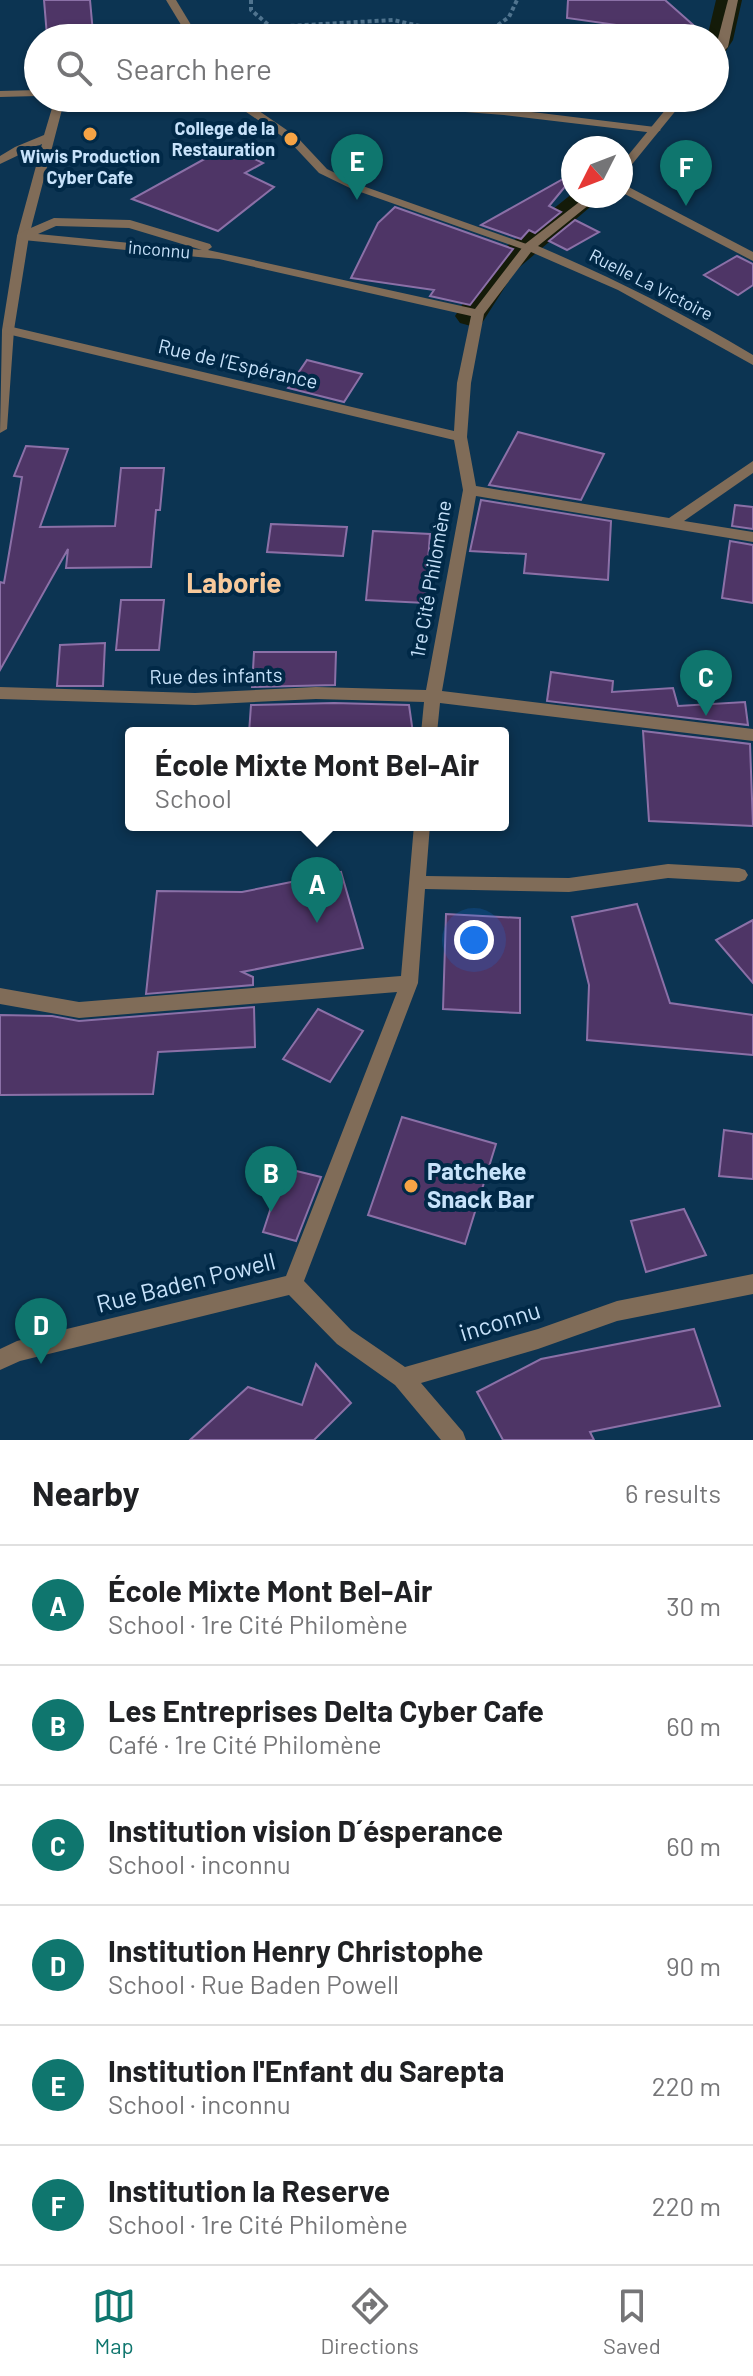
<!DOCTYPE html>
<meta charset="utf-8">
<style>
:root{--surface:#fff;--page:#f2f2f2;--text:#202124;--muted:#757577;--line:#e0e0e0;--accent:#0f766e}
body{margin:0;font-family:Barlow,sans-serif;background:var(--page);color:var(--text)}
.compass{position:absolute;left:561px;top:136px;width:72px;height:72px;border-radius:50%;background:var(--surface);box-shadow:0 2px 6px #0004;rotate:228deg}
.you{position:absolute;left:474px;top:940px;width:28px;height:28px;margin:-20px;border:6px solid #fff;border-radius:50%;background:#1a73e8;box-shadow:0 0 0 12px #1a73e833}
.badge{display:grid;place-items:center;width:52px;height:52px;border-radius:50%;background:var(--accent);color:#fff;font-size:26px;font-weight:700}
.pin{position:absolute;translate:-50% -66px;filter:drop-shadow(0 2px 4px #0008)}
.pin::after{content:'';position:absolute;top:42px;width:28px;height:24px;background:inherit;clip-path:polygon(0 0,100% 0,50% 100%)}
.popup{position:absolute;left:125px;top:727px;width:384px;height:104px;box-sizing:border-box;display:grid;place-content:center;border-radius:8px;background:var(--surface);filter:drop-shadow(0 2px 6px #0005);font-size:26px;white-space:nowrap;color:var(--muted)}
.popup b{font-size:30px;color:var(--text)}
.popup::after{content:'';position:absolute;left:50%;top:100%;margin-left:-16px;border:16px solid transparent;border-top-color:var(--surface)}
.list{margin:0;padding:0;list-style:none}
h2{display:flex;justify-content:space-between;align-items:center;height:104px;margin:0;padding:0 32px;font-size:34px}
h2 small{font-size:26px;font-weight:400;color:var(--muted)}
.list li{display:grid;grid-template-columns:52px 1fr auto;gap:24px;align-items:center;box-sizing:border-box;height:120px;padding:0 32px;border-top:2px solid var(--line)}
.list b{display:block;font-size:30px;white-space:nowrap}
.list p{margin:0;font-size:26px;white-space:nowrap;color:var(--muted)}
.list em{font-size:26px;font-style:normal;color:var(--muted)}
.icon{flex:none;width:44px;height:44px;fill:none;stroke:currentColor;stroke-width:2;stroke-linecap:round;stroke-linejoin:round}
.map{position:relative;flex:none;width:753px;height:1440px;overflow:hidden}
.search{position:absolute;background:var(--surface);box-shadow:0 2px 6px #0004;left:24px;right:24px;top:24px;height:88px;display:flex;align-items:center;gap:20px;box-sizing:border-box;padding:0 28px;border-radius:44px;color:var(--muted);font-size:30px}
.sheet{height:824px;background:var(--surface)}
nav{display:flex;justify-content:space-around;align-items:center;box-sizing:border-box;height:112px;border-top:2px solid var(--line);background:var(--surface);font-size:22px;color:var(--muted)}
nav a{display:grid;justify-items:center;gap:4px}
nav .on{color:var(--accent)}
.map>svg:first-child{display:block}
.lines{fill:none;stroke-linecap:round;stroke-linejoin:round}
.canal{fill:#141b09;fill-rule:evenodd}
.building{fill:#4e3566;stroke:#8b70a7;stroke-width:2}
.path{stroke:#50748f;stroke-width:4;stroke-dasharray:4 3;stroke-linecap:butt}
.lane{fill:#806c58;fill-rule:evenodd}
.street{fill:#806c58;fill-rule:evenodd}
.poi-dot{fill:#f5a345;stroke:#012947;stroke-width:3}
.labels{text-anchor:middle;stroke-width:8;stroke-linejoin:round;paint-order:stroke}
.far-poi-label{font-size:18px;font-weight:bold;fill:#c7e2fa;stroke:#012947;text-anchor:end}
.far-street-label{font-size:18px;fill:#c7e2fa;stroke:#012947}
.street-label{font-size:20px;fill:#c7e2fa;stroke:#012947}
.near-poi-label{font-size:24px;font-weight:bold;fill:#c7e2fa;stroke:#012947;text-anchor:start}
.near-street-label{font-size:24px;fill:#c7e2fa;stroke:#012947}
.district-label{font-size:28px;font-weight:bold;fill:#f7c99b;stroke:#012947}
</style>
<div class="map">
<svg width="753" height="1440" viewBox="0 0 753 1440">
<rect width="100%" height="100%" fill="#0c3452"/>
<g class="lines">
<g class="canal">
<path d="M716 0H742L733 40 724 54 715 56V38H707Z"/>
<path d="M573 193V196H603L515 271 482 323 471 326 460 323 455 316 492 258Z"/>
</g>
</g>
<g class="building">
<path d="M44 0H90L93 33 47 36Z"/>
<path d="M568 0H665L708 38 567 18Z"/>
<path d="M228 146 263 163 245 173 274 187 218 231 132 199Z"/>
<path d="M572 174 573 177 549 206 561 212 535 233 529 230 521 239 481 225Z"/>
<path d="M395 207 513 249 470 305 430 296 434 290 351 278 378 223Z"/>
<path d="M575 220 599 232 567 250 549 241Z"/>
<path d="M737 256 753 264V285L738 295 704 275Z"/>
<path d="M307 360 362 374 344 402 288 388Z"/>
<path d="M518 432 604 454 581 500 489 485Z"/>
<path d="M26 446 68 449 40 527 115 526 121 468H164L160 510H156L151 567 66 568 68 549 0 670V582L4 583 22 477 14 476Z"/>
<path d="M481 500 611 521 608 580 524 573 526 554 470 551Z"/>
<path d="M735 505 753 507V529L732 526Z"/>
<path d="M271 524 347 527 343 556 267 552Z"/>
<path d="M373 531 430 534 425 603 366 600Z"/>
<path d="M730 541 753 545V603L722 598Z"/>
<path d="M121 600H164L159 650H116Z"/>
<path d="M105 643 103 686H57L60 645Z"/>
<path d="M254 652H336L335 685 252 687Z"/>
<path d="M551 672 613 681 612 692 673 688 678 706 745 702 748 725 547 701Z"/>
<path d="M334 703 409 705 413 733H249L251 705Z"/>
<path d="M643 731 750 744 753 826 649 821Z"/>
<path d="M341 872 363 948 242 972 253 977V985L146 994 157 891 242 892Z"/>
<path d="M637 904 670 1003 753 1015V1055L587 1040 589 985 572 917Z"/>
<path d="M446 914 520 918V1013L443 1009Z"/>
<path d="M753 920V983L716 940Z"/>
<path d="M254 1007 255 1047 158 1052 153 1094 0 1095V1015L52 1016 79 1021Z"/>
<path d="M318 1009 363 1031 330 1082 283 1059Z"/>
<path d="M402 1117 496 1144 465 1244 368 1215Z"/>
<path d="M724 1130 753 1134V1179L719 1176Z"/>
<path d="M284 1168 321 1177 296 1241 263 1232Z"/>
<path d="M684 1209 706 1255 646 1272 631 1221Z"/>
<path d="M694 1329 720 1406 590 1432 594 1440H503L477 1392 541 1359Z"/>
<path d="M316 1364 351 1403 314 1440H190L248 1387 302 1405Z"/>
</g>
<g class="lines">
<g class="path">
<path d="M251 0V10L271 27 393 20 433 29 491 30 509 17 517 0"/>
<path d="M490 38 491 30"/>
</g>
<g class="lane">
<path d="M166 0H176L199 38H189Z"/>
<path d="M38 90V96L0 97V91Z"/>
<path d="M55 98H65L29 236 14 330 7 429 0 433 2 330 17 236 42 144 0 164V156L15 147 44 135Z"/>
<path d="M168 98H244L243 100 297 137 327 169 360 185 535 247 533 250H525L352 189 319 173 289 141 230 101H173Z"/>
<path d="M319 98C431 98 543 113 655 127L661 130 655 133 504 115 324 101Z"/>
</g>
<g class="street">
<path d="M728 0H738L728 47 715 60V50Z"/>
<path d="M675 98H686L625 173 621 174V164Z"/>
<path d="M621 183 753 252V261L621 192Z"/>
<path d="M587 196H600L538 246C615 279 681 312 753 355V365L618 290 531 252 484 314 471 383 467 437 476 486 669 518 753 461V473L684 521 753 532V542L476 496 442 691 753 729V741L440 703 437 733H421L424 702 316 699 195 705 0 699V687L195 693 316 687 426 690 463 490 454 440 3 333V327L8 326 454 431 457 383 471 316 219 259 23 240 17 236 19 233 54 218 130 220 210 244 212 247 208 250 475 309 525 244ZM56 226 129 228 202 250 38 234Z"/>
<path d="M414 825H430L426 876 569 878 668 864 739 868 745 870 748 875 745 880 739 882 668 878 569 892 425 889 418 983 304 1281 351 1330 405 1367 538 1329 617 1301 753 1274V1294L617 1321 538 1349 421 1383 463 1432 466 1440H441L395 1385 337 1344 289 1295 20 1361 0 1370V1349L17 1341 286 1276 397 992 79 1018 0 1004V988L79 1002 401 976Z"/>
</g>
</g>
<g class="poi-dot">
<circle cx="90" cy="134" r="8"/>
<circle cx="291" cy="139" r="8"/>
<circle cx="411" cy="1186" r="8"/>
</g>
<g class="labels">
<g class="far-poi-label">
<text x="275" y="135">College de la<tspan x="275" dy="21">Restauration</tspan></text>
<text x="90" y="163" text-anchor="middle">Wiwis Production<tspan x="90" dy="21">Cyber Cafe</tspan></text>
</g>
<g class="far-street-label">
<text transform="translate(159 250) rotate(5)" y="6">inconnu</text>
<text transform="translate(651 285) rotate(27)" y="6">Ruelle La Victoire</text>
</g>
<g class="street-label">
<text transform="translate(238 364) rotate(13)" y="7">Rue de l’Espérance</text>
<text transform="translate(431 579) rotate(-80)" y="7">1re Cité Philomène</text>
<text transform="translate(216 676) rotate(-1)" y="7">Rue des infants</text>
</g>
<g class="near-poi-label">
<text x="427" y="1180">Patcheke<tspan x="427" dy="28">Snack Bar</tspan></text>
</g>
<g class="near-street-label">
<text transform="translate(186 1283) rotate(-14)" y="8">Rue Baden Powell</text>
<text transform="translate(500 1322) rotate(-17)" y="8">inconnu</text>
</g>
<g class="district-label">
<text x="234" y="593">Laborie</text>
</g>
</g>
</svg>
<svg class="compass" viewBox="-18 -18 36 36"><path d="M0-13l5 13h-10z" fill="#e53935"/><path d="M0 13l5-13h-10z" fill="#757577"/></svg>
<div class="you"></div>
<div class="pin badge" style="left:317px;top:923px">A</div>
<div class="popup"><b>École Mixte Mont Bel-Air</b>School</div>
<div class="pin badge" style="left:271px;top:1212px">B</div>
<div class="pin badge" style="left:706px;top:716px">C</div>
<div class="pin badge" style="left:41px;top:1364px">D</div>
<div class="pin badge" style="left:357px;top:200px">E</div>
<div class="pin badge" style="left:686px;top:206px">F</div>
<div class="search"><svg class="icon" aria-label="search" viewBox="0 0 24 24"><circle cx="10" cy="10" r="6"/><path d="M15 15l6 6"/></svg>Search here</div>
</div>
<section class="sheet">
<h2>Nearby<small>6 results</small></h2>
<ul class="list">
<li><span class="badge">A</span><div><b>École Mixte Mont Bel-Air</b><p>School · 1re Cité Philomène</p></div><em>30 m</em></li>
<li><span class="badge">B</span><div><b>Les Entreprises Delta Cyber Cafe</b><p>Café · 1re Cité Philomène</p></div><em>60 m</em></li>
<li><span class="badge">C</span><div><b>Institution vision D´ésperance</b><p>School · inconnu</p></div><em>60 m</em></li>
<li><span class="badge">D</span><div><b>Institution Henry Christophe</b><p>School · Rue Baden Powell</p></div><em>90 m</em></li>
<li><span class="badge">E</span><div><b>Institution l'Enfant du Sarepta</b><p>School · inconnu</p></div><em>220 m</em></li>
<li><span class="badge">F</span><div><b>Institution la Reserve</b><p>School · 1re Cité Philomène</p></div><em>220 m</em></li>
</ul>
</section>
<nav>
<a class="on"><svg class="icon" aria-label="map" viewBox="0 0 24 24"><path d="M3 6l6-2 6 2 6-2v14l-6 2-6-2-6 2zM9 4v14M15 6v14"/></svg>Map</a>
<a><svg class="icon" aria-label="directions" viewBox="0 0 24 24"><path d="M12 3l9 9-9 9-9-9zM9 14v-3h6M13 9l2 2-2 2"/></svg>Directions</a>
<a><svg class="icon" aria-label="saved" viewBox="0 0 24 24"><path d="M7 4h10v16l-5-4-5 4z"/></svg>Saved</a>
</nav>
